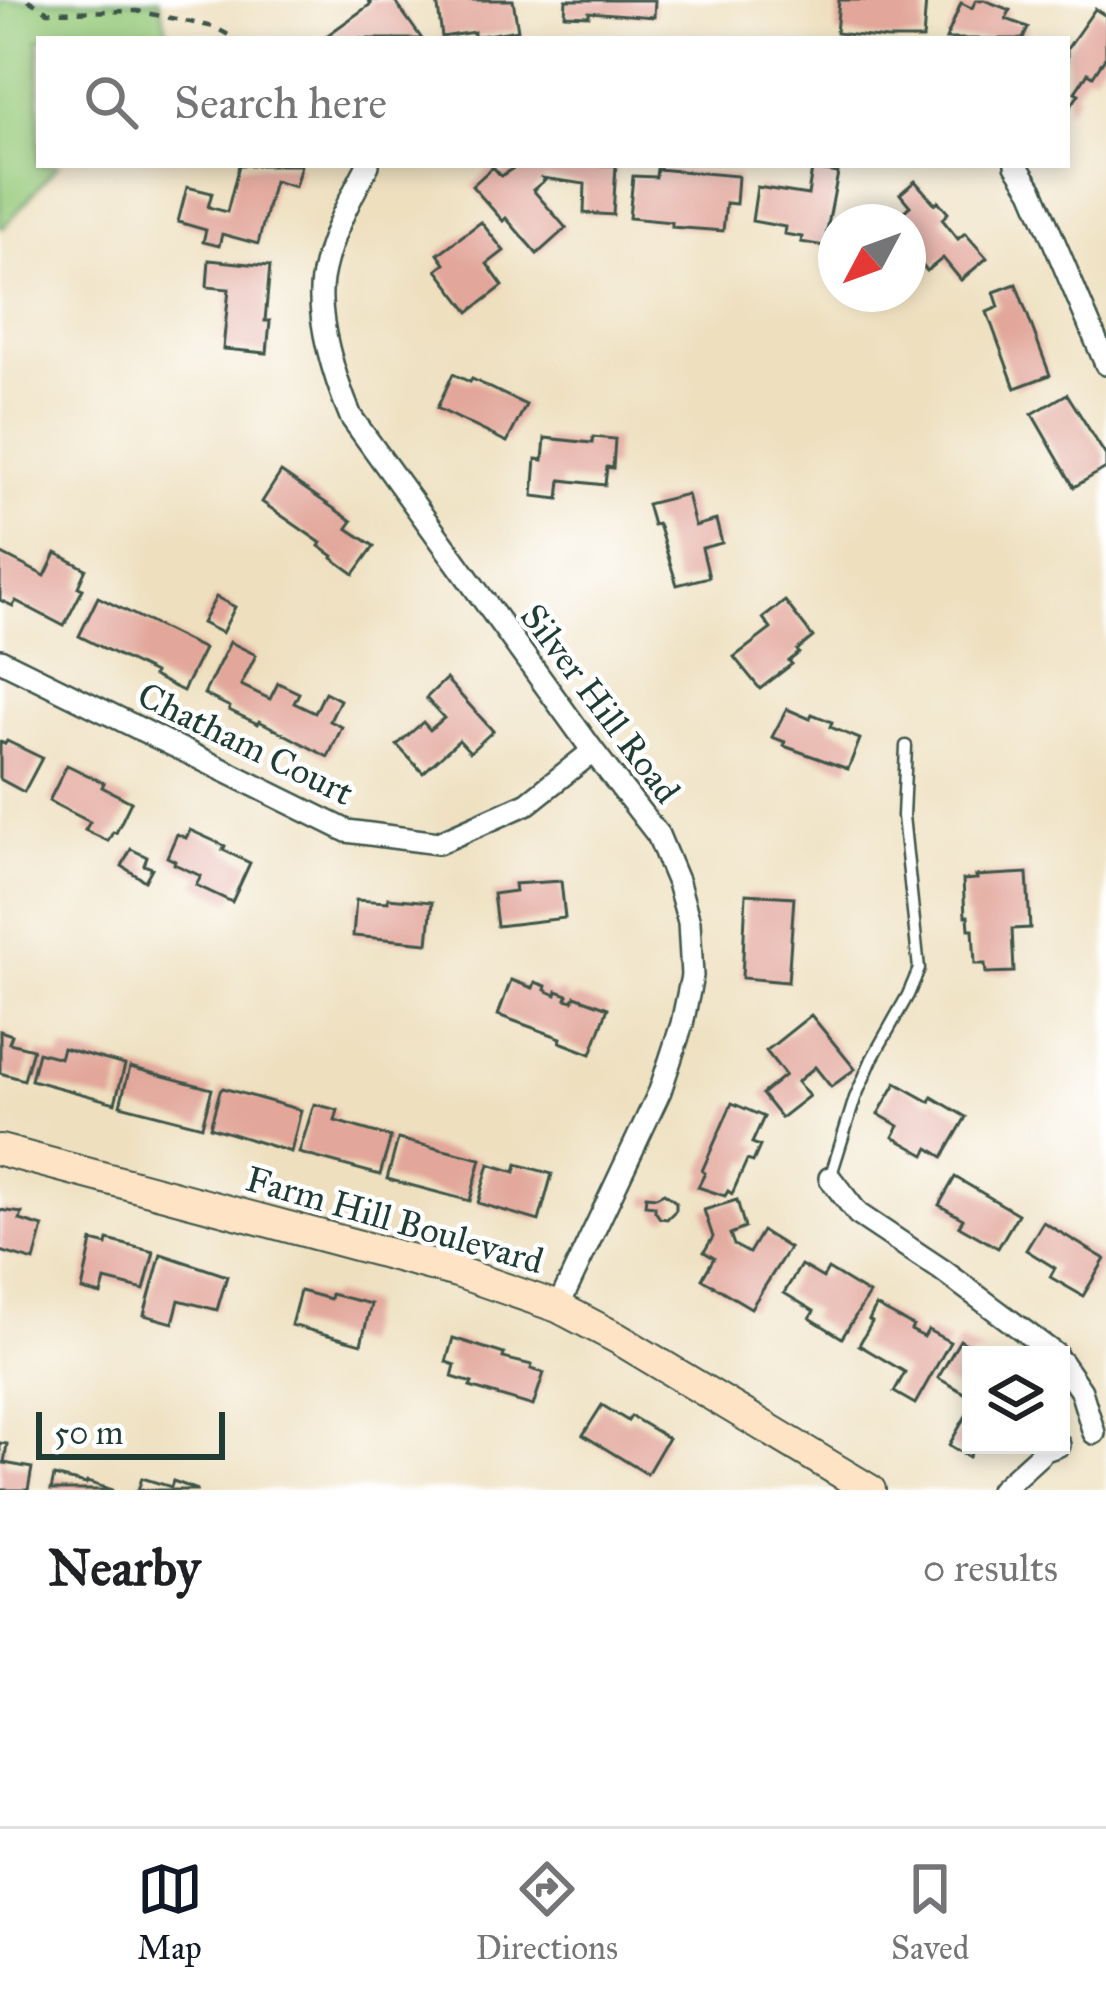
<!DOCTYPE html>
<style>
:root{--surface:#fff;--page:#f2f2f2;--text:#202124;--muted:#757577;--line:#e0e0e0;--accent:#111827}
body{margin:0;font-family:"IM FELL Great Primer",serif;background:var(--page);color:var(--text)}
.controls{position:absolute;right:36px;bottom:36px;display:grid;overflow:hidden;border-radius:0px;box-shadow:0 6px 18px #0003}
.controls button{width:108px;height:108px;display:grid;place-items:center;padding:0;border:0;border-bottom:3px solid var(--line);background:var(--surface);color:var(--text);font:60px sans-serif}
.compass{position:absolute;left:818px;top:204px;width:108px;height:108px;border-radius:50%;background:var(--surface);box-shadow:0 6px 18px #0003;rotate:229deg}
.scale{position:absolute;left:36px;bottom:30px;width:189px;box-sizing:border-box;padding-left:12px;border:6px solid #1f3d34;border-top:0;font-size:33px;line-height:42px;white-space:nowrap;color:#1f3d34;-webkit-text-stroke:9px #fff;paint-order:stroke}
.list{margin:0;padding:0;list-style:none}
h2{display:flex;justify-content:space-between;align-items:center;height:156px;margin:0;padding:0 48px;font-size:51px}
h2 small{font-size:39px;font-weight:400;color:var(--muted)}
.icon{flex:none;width:66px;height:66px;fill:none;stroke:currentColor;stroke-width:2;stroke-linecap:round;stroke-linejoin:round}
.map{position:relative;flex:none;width:1106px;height:1490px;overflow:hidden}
.search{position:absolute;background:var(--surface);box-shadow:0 6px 18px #0003;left:36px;right:36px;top:36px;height:132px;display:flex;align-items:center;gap:30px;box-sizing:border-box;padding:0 42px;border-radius:0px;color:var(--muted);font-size:45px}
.sheet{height:336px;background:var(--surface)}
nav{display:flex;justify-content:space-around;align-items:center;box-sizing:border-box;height:168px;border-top:3px solid var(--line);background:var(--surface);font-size:33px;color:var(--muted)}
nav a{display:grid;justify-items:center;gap:6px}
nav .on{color:var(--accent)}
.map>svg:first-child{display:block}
.green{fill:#97ca7b;stroke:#5b8458;stroke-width:3}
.building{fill:#e2a69a}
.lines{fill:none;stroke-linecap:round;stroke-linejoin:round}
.lane-casing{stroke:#3e5549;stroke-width:15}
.street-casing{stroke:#3e5549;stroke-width:26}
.secondary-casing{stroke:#3e5549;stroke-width:34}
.path{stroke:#3e5549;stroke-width:4.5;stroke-dasharray:9 9;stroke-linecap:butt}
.lane{stroke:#fff;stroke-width:10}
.street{stroke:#fff;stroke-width:21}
.secondary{stroke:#fee4c5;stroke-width:30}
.labels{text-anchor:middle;stroke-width:9;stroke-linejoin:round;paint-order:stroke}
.street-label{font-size:36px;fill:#1f3d34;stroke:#fff}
</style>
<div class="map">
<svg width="1106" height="1490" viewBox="0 0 1106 1490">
<rect width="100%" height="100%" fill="#fff"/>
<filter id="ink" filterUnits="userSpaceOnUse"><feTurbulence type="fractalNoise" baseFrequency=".00833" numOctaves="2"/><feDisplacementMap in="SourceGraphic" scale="24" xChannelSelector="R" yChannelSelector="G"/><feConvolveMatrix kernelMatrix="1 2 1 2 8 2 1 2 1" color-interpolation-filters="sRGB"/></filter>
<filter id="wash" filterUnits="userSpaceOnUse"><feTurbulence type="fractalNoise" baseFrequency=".004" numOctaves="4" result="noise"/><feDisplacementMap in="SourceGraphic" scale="48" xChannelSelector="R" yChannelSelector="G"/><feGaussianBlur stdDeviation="2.7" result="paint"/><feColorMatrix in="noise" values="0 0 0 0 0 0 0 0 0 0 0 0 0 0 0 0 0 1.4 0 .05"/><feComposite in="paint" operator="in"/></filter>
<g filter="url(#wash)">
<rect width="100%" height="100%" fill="#eee0bf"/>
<path class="green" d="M0 0H159L169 38 39 39V165H58L3 228 0 227Z"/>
<g id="blocks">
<g class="building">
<path d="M368 0H394L422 39H322L371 4Z"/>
<path d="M437 0H513L518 30 474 37V32L442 37Z"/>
<path d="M566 0H655L654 17 589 12V16L565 15Z"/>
<path d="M839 0H926L923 39H887L836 33Z"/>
<path d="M976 0H984L1010 10 1006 19 1028 27 1023 39H946L961 3 972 8Z"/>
<path d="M1095 9 1106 16V56L1093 76 1088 73 1075 92 1079 94 1067 112V49Z"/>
<path d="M239 165H301L295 187 274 181 258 244 222 234 219 246 203 242 206 230 178 222 187 187 212 193 208 207 227 212Z"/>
<path d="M518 165H616L613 215 584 213 585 184 543 178 545 180 533 190 566 228 537 254 506 218 503 221 472 186 493 167 501 176Z"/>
<path d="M657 169 738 176 736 204 726 203 723 231 672 227V222L629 218 633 176 656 177Z"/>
<path d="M812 169 838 173 824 246 801 242 802 237 784 234 785 227 752 221 757 187 808 195Z"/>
<path d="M915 181 935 204 938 201 948 213 942 219 958 239 965 233 987 258 961 280 943 258 927 271 908 249V222H891L910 206 900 194Z"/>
<path d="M481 222 504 251 487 264 503 286 469 312 437 270 445 264 438 254Z"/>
<path d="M209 260 270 266 265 321H270L267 353 223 349 229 289 207 287Z"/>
<path d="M1016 284 1050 375 1015 388 987 312 999 307 994 292Z"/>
<path d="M453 374 470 382 472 379 526 405 507 442 437 408Z"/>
<path d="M1067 394 1106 456V468L1074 487 1032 414Z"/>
<path d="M593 437 615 439 613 468 607 467 605 485 561 480 559 499 533 496 536 459 543 460 545 438 592 443Z"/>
<path d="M281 472 352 521 347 528 374 546 354 574 332 558 333 556 319 546 321 543 262 502Z"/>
<path d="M687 494 695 526 716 520 722 543 702 548 709 577 677 585 658 524 653 525 647 504Z"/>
<path d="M0 553 45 576 56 553 86 569 78 587 83 589 64 626 16 601 13 606 0 600Z"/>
<path d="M98 597 204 649 183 691 153 676 154 673 79 636Z"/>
<path d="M216 597 235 607 222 633 202 623Z"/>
<path d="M785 601 813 637 797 650 799 653 789 661 792 664 760 689 734 657 771 629 763 618Z"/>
<path d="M230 642 256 655 241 685 270 699 278 683 299 693 294 703 315 713 325 692 340 700 330 721 342 727 328 757 265 724 259 721 258 724 229 710 230 707 204 694Z"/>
<path d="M446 679 493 731 470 752 459 740 423 773 397 745 423 722 430 730 444 718 426 698Z"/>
<path d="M787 709 810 719 812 714 832 722 830 727 860 739 848 769 784 746 785 742 772 737Z"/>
<path d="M7 741 42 758 24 792 0 779V742L5 744Z"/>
<path d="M67 765 104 783 102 787 131 802 116 833 113 832 108 841 85 830 90 822 49 801Z"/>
<path d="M190 830 225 846 223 850 250 863 232 902 196 885 201 876 174 864 175 861 167 857 177 834 186 838Z"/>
<path d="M131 849 147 857 144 865 152 868 145 881 122 866Z"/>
<path d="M1027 873 1030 928 1012 929 1014 972 986 973 985 964H975L973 929H969L968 916H965L963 880 977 879 976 876Z"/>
<path d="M561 881 565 918 497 926 493 894 515 891 514 884Z"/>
<path d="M746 894 794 897 788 982 742 978Z"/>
<path d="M388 898 432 902 428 943 353 936 356 900 388 902Z"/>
<path d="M511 980 533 988 535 982 546 986 545 990 556 995 557 991 568 995 566 999 573 1001 575 996 608 1008 591 1054 560 1042 561 1038 498 1015Z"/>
<path d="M811 1015 855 1069 831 1087 815 1067 797 1082 809 1096 781 1118 762 1094 785 1075 766 1051Z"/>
<path d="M0 1031 12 1035 9 1043 33 1049 24 1080 0 1073Z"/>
<path d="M63 1048 125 1065 115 1103 31 1080 38 1052 60 1058Z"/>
<path d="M130 1067 212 1089 202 1126 120 1105Z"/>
<path d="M896 1083 930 1102 932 1097 966 1117 943 1157 929 1148 925 1155 893 1137 899 1126 878 1114Z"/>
<path d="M223 1088 301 1110 291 1152 210 1127 220 1091Z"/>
<path d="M732 1103 764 1117 752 1143 760 1146 753 1162 747 1160 732 1194 728 1191 725 1196 698 1187 705 1173 702 1171Z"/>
<path d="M314 1104 338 1110 335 1121 391 1137 380 1175 299 1153Z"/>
<path d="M398 1139 481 1159 470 1201 387 1179Z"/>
<path d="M489 1164 515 1172 517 1164 552 1174 539 1221 478 1203Z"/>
<path d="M955 1177 1018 1214 998 1248 959 1226 963 1219 939 1205Z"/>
<path d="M664 1193 676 1202V1210L667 1219 660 1218 655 1211V1206L645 1205 646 1196 656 1197Z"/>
<path d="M737 1200 745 1228 730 1234 734 1245 749 1253 762 1231 789 1248 751 1308 702 1279 714 1258 704 1252 713 1237 704 1210Z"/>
<path d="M0 1210 22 1213 20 1220 43 1227 34 1261 0 1251Z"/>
<path d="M1043 1222 1105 1259 1083 1296 1050 1277 1055 1268 1026 1250Z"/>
<path d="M108 1240 154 1252 144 1290 105 1280 101 1295 82 1290 92 1241 107 1245Z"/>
<path d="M161 1254 227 1276 217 1310 179 1300 173 1323 144 1315Z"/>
<path d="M801 1265 823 1278 828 1269 869 1294 842 1338 810 1318 814 1311 784 1293Z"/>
<path d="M300 1291 330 1299 331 1294 371 1304 361 1344 291 1325Z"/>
<path d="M876 1306 913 1326 911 1330 924 1337 928 1330 950 1342 915 1404 894 1392 905 1372 859 1345 872 1322 869 1320Z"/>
<path d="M453 1338 504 1354 503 1358 532 1365 531 1369 544 1373 533 1406 470 1387 472 1383 452 1377 455 1365 446 1362Z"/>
<path d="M960 1340 984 1355H971V1397L938 1378Z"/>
<path d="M602 1405 628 1421 631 1416 668 1438 647 1474 583 1435Z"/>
<path d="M971 1407V1445H976L969 1457 949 1445Z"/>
<path d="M0 1443 7 1444 4 1463 32 1468 28 1490H0Z"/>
<path d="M54 1476 86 1484 87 1482 113 1490H51Z"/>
<path d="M142 1478 171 1487 173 1481 198 1490H138Z"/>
</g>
</g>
</g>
<g filter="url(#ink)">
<use href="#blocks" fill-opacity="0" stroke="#3e5549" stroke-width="3"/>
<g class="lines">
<defs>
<path id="lane" d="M830 1178 855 1098 872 1059 908 995 919 969 903 816 906 746"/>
<g id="street">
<path d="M368 165C349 201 329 238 322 279 316 320 335 379 351 417L593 751 658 835 678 883 689 922 692 976 682 1024 660 1091 558 1307"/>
<path d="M1016 165 1032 190 1106 364"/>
<path d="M0 660 347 831 438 843 528 803 593 751"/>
<path d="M830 1178 858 1214 942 1270 1056 1355"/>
<path d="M1061 1362 1081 1391 1094 1433"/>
<path d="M1001 1490 1045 1450 1059 1445"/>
</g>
<path id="secondary" d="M0 1150 457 1272 558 1307 617 1338 870 1490"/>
</defs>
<use href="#lane" class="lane-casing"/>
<use href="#street" class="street-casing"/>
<use href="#secondary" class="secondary-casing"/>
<path class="path" d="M28 0 48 12 137 11 214 27 236 39"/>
<use href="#lane" class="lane"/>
<use href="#street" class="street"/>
<use href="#secondary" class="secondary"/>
</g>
</g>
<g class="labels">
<g class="street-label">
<text transform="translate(601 703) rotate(53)" y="13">Silver Hill Road</text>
<text transform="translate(246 743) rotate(26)" y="13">Chatham Court</text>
<text transform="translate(395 1219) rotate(16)" y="13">Farm Hill Boulevard</text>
</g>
</g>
</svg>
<div class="controls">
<button><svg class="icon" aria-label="layers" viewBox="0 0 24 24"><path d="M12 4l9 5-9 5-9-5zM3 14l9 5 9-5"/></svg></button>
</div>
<svg class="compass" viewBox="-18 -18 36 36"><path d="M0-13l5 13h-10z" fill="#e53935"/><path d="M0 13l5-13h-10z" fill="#757577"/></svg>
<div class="scale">50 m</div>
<div class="search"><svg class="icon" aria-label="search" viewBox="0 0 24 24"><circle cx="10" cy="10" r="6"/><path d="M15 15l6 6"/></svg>Search here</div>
</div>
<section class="sheet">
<h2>Nearby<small>0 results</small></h2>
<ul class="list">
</ul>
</section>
<nav>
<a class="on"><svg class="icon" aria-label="map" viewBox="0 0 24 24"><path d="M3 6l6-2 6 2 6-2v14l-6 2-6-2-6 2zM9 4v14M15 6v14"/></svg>Map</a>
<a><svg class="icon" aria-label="directions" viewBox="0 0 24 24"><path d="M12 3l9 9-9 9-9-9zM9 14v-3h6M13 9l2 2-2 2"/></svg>Directions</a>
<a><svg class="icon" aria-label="saved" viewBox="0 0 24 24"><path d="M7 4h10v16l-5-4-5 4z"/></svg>Saved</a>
</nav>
